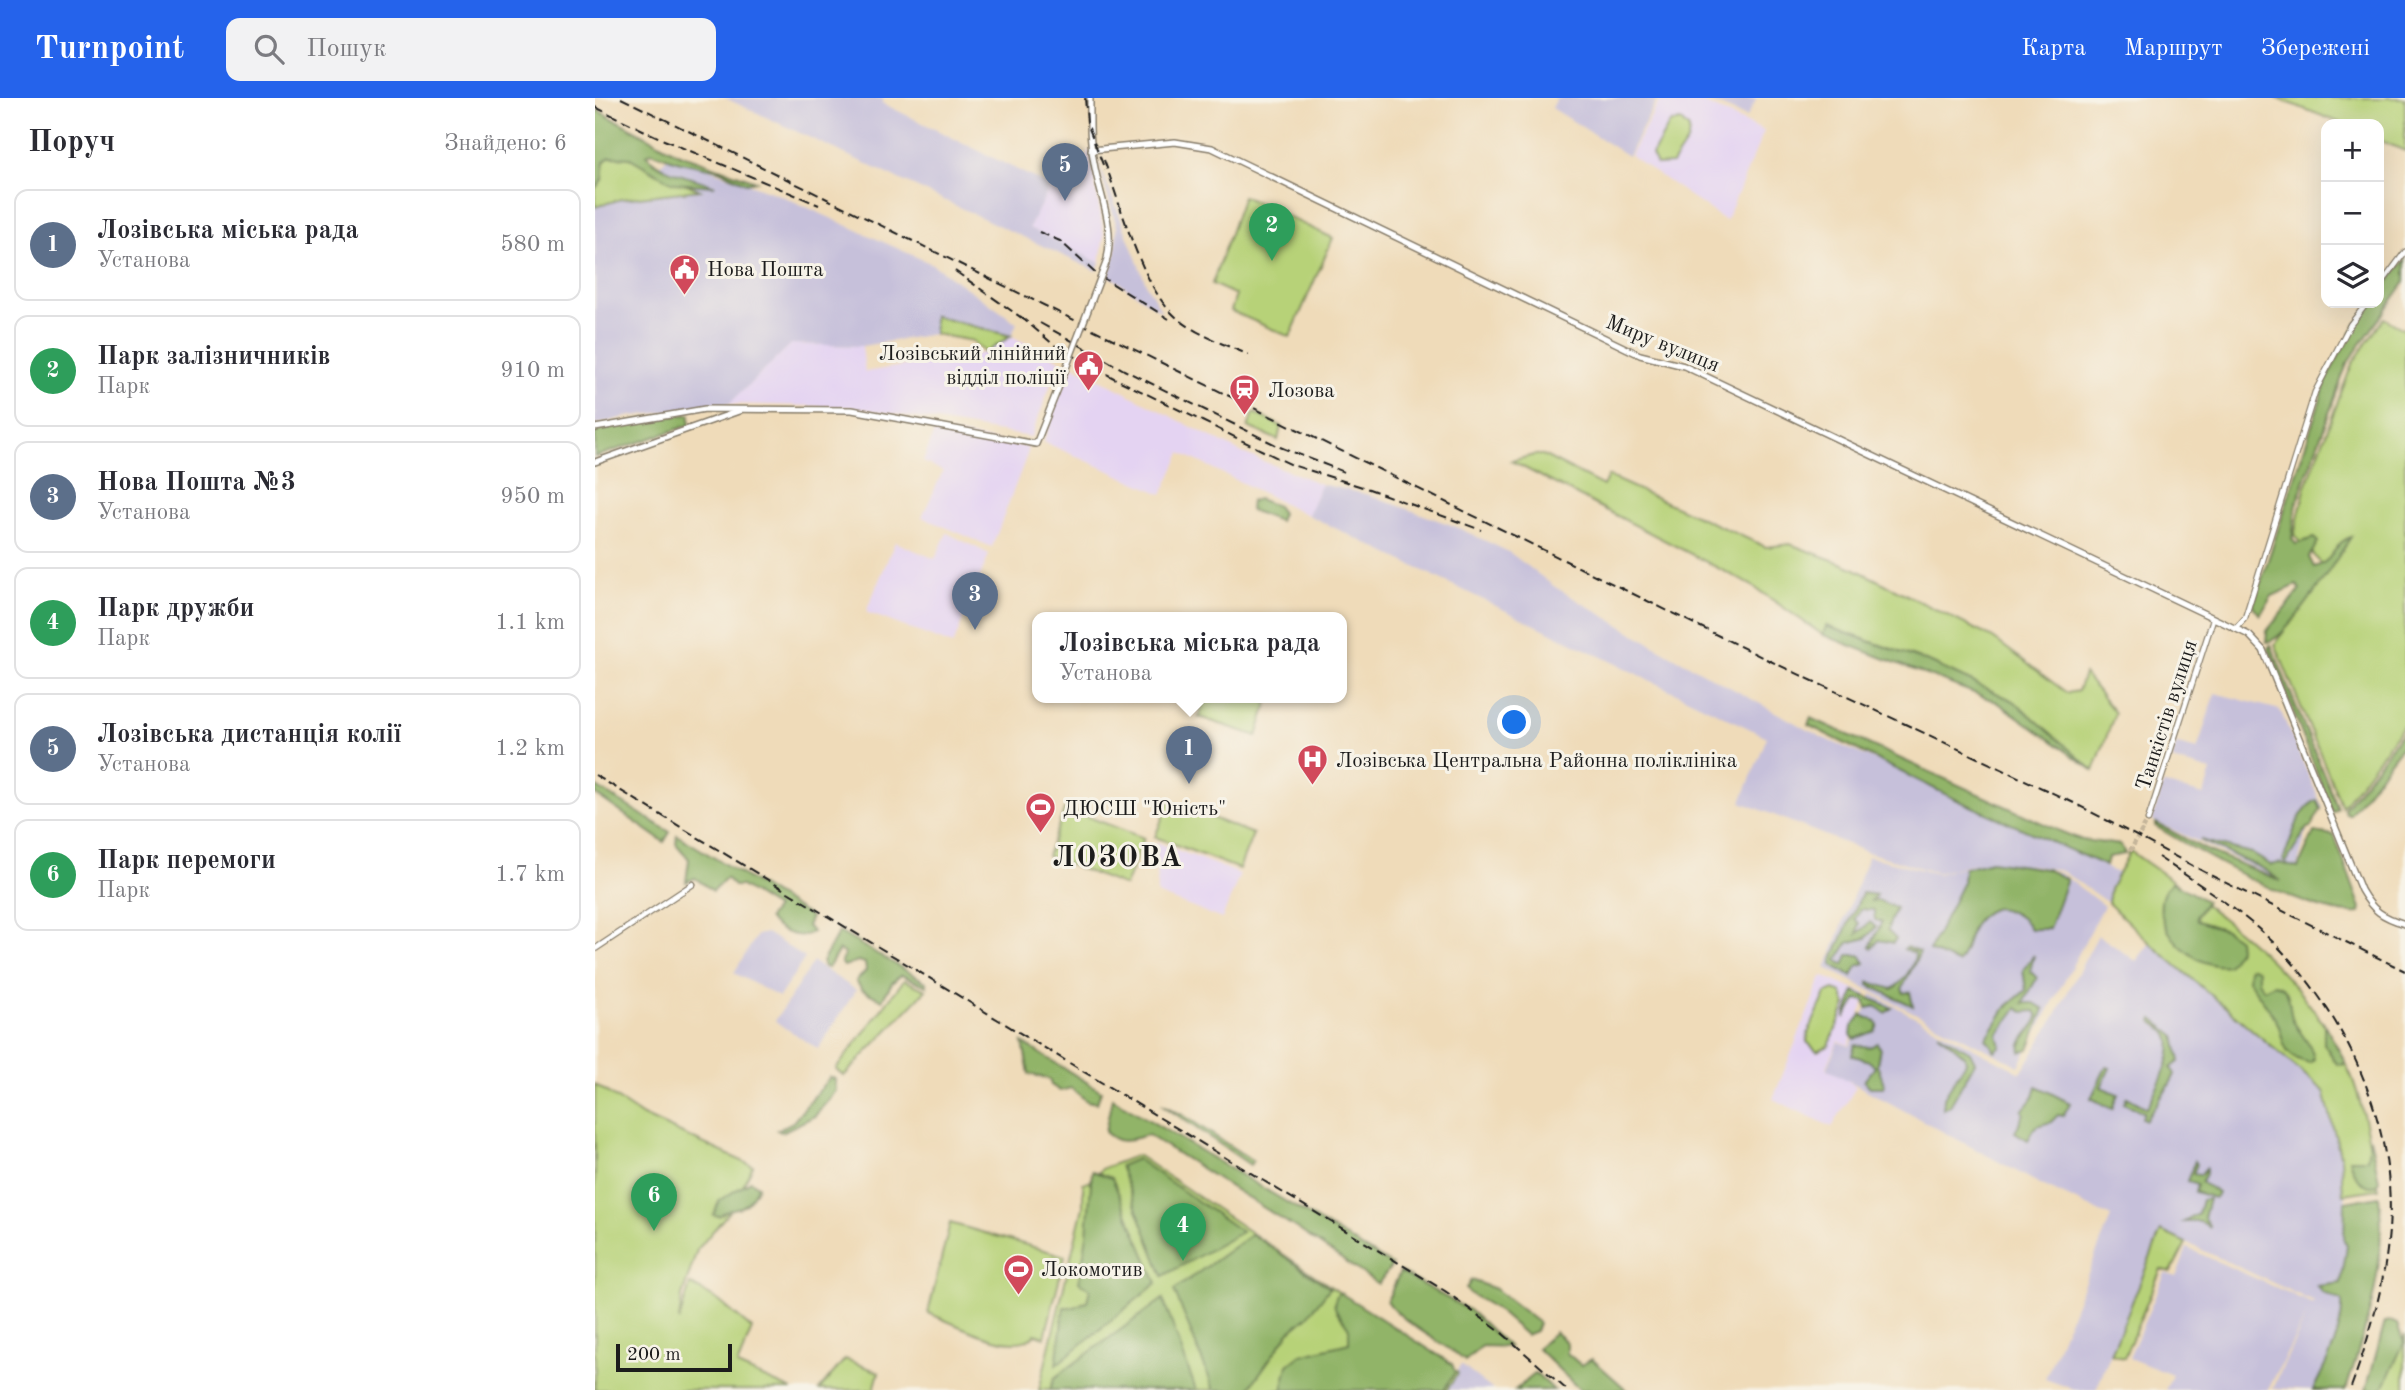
<!DOCTYPE html>
<html lang="uk">
<meta charset="utf-8">
<style>
:root{--surface:#fff;--page:#f2f2f3;--text:#2b2b33;--muted:#7c7c81;--line:#e1e1e2;--accent:#2563eb}
body{margin:0;font-family:"Old Standard TT",serif;background:var(--page);color:var(--text)}
.controls{position:absolute;right:21px;top:21px;display:grid;overflow:hidden;border-radius:14px;box-shadow:0 7px 28px #0002}
.controls button{width:63px;height:63px;display:grid;place-items:center;padding:0;border:0;border-bottom:2px solid var(--line);background:var(--surface);color:var(--text);font:35px sans-serif}
.scale{position:absolute;left:21px;bottom:18px;width:116px;box-sizing:border-box;padding-left:7px;border:4px solid #1c1c1c;border-top:0;font-size:19px;line-height:24px;white-space:nowrap;color:#1c1c1c;-webkit-text-stroke:5px #f7f3e8;paint-order:stroke}
.you{position:absolute;left:920px;top:625px;width:24px;height:24px;margin:-18px;border:5px solid #fff;border-radius:50%;background:#1a73e8;box-shadow:0 0 0 10px #1a73e833}
.badge{display:grid;place-items:center;width:46px;height:46px;border-radius:50%;background:var(--accent);color:#fff;font-size:23px;font-weight:700}
.pin{position:absolute;translate:-50% -58px;filter:drop-shadow(0 2px 4px #0008)}
.pin::after{content:'';position:absolute;top:37px;width:24px;height:21px;background:inherit;clip-path:polygon(0 0,100% 0,50% 100%)}
.popup{position:absolute;left:437px;top:514px;width:315px;height:91px;box-sizing:border-box;display:grid;place-content:center;border-radius:14px;background:var(--surface);filter:drop-shadow(0 2px 5px #0005);font-size:23px;white-space:nowrap;color:var(--muted)}
.popup b{font-size:26px;color:var(--text)}
.popup::after{content:'';position:absolute;left:50%;top:100%;margin-left:-14px;border:14px solid transparent;border-top-color:var(--surface)}
.list{margin:0;padding:0;list-style:none}
h2{display:flex;justify-content:space-between;align-items:center;height:91px;margin:0;padding:0 28px;font-size:30px}
h2 small{font-size:23px;font-weight:400;color:var(--muted)}
.list li{display:grid;grid-template-columns:46px 1fr auto;gap:21px;align-items:center;box-sizing:border-box;height:112px;margin:0 14px 14px;padding:0 14px;border:2px solid var(--line);border-radius:14px}
.list b{display:block;font-size:26px;white-space:nowrap}
.list p{margin:0;font-size:23px;white-space:nowrap;color:var(--muted)}
.list em{font-size:23px;font-style:normal;color:var(--muted)}
.icon{flex:none;width:38px;height:38px;fill:none;stroke:currentColor;stroke-width:2;stroke-linecap:round;stroke-linejoin:round}
.map{position:relative;flex:none;width:1810px;height:1292px;overflow:hidden}
header{display:flex;align-items:center;gap:42px;box-sizing:border-box;height:98px;padding:0 35px;background:var(--accent);color:#fff}
header strong{font-size:33px}
nav{display:flex;gap:38px;margin-inline-start:auto;font-size:24px}
.search{width:490px;height:63px;background:var(--page);display:flex;align-items:center;gap:18px;box-sizing:border-box;padding:0 24px;border-radius:14px;color:var(--muted);font-size:26px}
main{display:flex}
aside{flex:1;background:var(--surface)}
.map>svg:first-child{display:block}
.built{fill:#e4d3f2}
.industrial{fill:#c6c0da}
.green{fill:#b7d278;stroke:#6a774a;stroke-width:2}
.forest{fill:#91b468;stroke:#566842;stroke-width:2}
.lines{fill:none;stroke-linecap:round;stroke-linejoin:round}
.minor-tunnel{stroke:#c5b59a;stroke-width:4.5;stroke-dasharray:4.5 2;stroke-linecap:butt}
.minor-casing{stroke:#867c6a;stroke-width:7}
.major-casing{stroke:#867c6a;stroke-width:8}
.minor{stroke:#fff;stroke-width:4.5}
.major{stroke:#fff;stroke-width:5}
.rail{stroke:#1c1c1c;stroke-width:2;stroke-dasharray:10 5;stroke-linecap:butt}
.major-bridge-casing{stroke:#867c6a;stroke-width:8;stroke-linecap:butt}
.major-bridge{stroke:#fff;stroke-width:5}
.labels{text-anchor:middle;stroke-width:6;stroke-linejoin:round;paint-order:stroke}
.poi-label{font-size:21px;fill:#1c1c1c;stroke:#f7f3e8;text-anchor:start}
.street-label{font-size:21px;fill:#1c1c1c;stroke:#f7f3e8}
.district-label{font-size:28px;font-weight:bold;letter-spacing:2px;fill:#1c1c1c;stroke:#f7f3e8}
</style>
<header>
<strong>Turnpoint</strong>
<div class="search"><svg class="icon" aria-label="search" viewBox="0 0 24 24"><circle cx="10" cy="10" r="6"/><path d="M15 15l6 6"/></svg>Пошук</div>
<nav><a>Карта</a><a>Маршрут</a><a>Збережені</a></nav>
</header>
<main>
<aside>
<h2>Поруч<small>Знайдено: 6</small></h2>
<ul class="list">
<li><span class="badge" style="background:#5c6f8a">1</span><div><b>Лозівська міська рада</b><p>Установа</p></div><em>580 m</em></li>
<li><span class="badge" style="background:#2e9e5b">2</span><div><b>Парк залізничників</b><p>Парк</p></div><em>910 m</em></li>
<li><span class="badge" style="background:#5c6f8a">3</span><div><b>Нова Пошта №3</b><p>Установа</p></div><em>950 m</em></li>
<li><span class="badge" style="background:#2e9e5b">4</span><div><b>Парк дружби</b><p>Парк</p></div><em>1.1 km</em></li>
<li><span class="badge" style="background:#5c6f8a">5</span><div><b>Лозівська дистанція колії</b><p>Установа</p></div><em>1.2 km</em></li>
<li><span class="badge" style="background:#2e9e5b">6</span><div><b>Парк перемоги</b><p>Парк</p></div><em>1.7 km</em></li>
</ul>
</aside>
<div class="map">
<svg width="1810" height="1292" viewBox="0 0 1810 1292">
<rect width="100%" height="100%" fill="#f7f3e8"/>
<filter id="ink" filterUnits="userSpaceOnUse"><feTurbulence type="fractalNoise" baseFrequency=".0143" numOctaves="2"/><feDisplacementMap in="SourceGraphic" scale="14" xChannelSelector="R" yChannelSelector="G"/><feConvolveMatrix kernelMatrix="1 2 1 2 8 2 1 2 1" color-interpolation-filters="sRGB"/></filter>
<filter id="wash" filterUnits="userSpaceOnUse"><feTurbulence type="fractalNoise" baseFrequency=".00686" numOctaves="4" result="noise"/><feDisplacementMap in="SourceGraphic" scale="28" xChannelSelector="R" yChannelSelector="G"/><feGaussianBlur stdDeviation="1.57" result="paint"/><feColorMatrix in="noise" values="0 0 0 0 0 0 0 0 0 0 0 0 0 0 0 0 0 1.4 0 .05"/><feComposite in="paint" operator="in"/></filter>
<g filter="url(#wash)">
<rect width="100%" height="100%" fill="#efdbb9"/>
<g class="built">
<path d="M1066 0H1098L1169 33 1131 123 1035 57Z"/>
<path d="M494 51 509 137 505 165 434 130 455 88 474 97Z"/>
<path d="M416 238 465 262 436 339 258 309 134 306 196 246 267 248 270 274 390 255Z"/>
<path d="M479 268 645 354 726 386 713 417 586 355 567 396 449 344 462 302Z"/>
<path d="M340 332 432 349 433 354 397 449 327 419 348 373 328 364Z"/>
<path d="M352 435 394 456 358 547 271 514 300 444 340 461Z"/>
<path d="M561 744 645 776 627 821 562 796Z"/>
<path d="M1227 878 1272 896 1254 947 1243 943 1231 971 1248 978 1261 989 1237 1029 1178 1001Z"/>
</g>
<g class="industrial">
<path d="M130 0H289L287 5 455 88 434 130 505 165 501 173Z"/>
<path d="M962 0H1063L1033 58 957 10Z"/>
<path d="M1105 0H1162L1152 19Z"/>
<path d="M76 57 187 98 337 166 422 225 416 238 339 218V236L267 248 196 246 134 306 30 319 0 327V109L26 101 104 92 60 71Z"/>
<path d="M501 58 552 188 567 214 513 177 521 154 522 129Z"/>
<path d="M726 386 774 397 859 428 914 454 960 489 1074 556 1228 640 1393 710 1524 776 1515 791 1513 805 1467 773 1427 765 1466 775 1509 808 1424 968 1231 870 1273 758 1343 776 1388 762 1343 775 1272 754 1146 704 1172 639 713 417Z"/>
<path d="M1620 595 1685 612 1728 710 1715 721 1697 788 1557 722 1568 686 1609 697 1616 673 1577 662 1581 646 1602 652Z"/>
<path d="M172 835 210 860 184 899 139 875 162 837Z"/>
<path d="M1503 837 1541 863 1555 845 1729 993 1746 1061 1754 1133 1745 1234 1719 1292 1678 1290 1712 1216 1673 1292H1570L1577 1277 1534 1260 1570 1175 1581 1179 1592 1150 1718 1206 1719 1204 1566 1133 1501 1292H1481L1450 1281 1516 1119 1445 1086 1232 971 1243 944 1255 948 1277 896 1426 975 1457 924Z"/>
<path d="M218 864 261 892 223 951 180 923Z"/>
<path d="M866 1267 898 1292H850Z"/>
</g>
<g class="green">
<path d="M1681 0H1810V53L1784 42V26H1748Z"/>
<path d="M1086 23 1094 31 1093 42 1077 66 1062 67 1057 57 1075 25Z"/>
<path d="M0 44 105 92 26 101 0 109Z"/>
<path d="M648 98 738 140 695 239 636 213 641 197 617 186Z"/>
<path d="M339 218 416 238 390 255 378 243 339 236Z"/>
<path d="M1789 220 1810 232V625L1747 709 1680 546 1733 472 1699 438 1710 391 1757 266Z"/>
<path d="M659 315 686 328 683 342 653 329Z"/>
<path d="M939 357H948L1008 388 1013 378 1171 449 1195 446 1256 469 1398 540 1472 595 1483 593 1489 576 1520 615 1499 673 1419 603 1336 565 1232 528 1228 537 1156 487 916 363Z"/>
<path d="M611 600H674L662 638 604 619Z"/>
<path d="M574 703 658 736 644 771 560 739Z"/>
<path d="M470 710 549 740 530 788 452 758Z"/>
<path d="M1535 753C1623 814 1713 876 1756 977 1769 1008 1776 1058 1784 1091L1748 1096 1746 1061 1729 993 1555 845 1513 805 1515 791Z"/>
<path d="M309 882 331 892 249 978 241 971Z"/>
<path d="M1239 892 1247 895 1251 907 1234 948 1222 953 1212 944 1213 935 1231 895Z"/>
<path d="M0 986 48 1018 158 1068 134 1114 102 1152 87 1198 84 1223 95 1186 124 1203 157 1231 142 1268 197 1292H0Z"/>
<path d="M542 1057 863 1275 852 1292H444L488 1109V1085L499 1083 506 1071Z"/>
<path d="M355 1125 470 1158 450 1239 440 1236C421 1260 358 1224 333 1215Z"/>
<path d="M1566 1133 1591 1145 1576 1174 1566 1171 1529 1260 1516 1256Z"/>
<path d="M1810 1237V1292H1784Z"/>
<path d="M250 1261 284 1274 279 1292H224Z"/>
</g>
<g class="forest">
<path d="M0 11 82 55 161 83 151 85 124 72 85 64 56 54 52 57C68 76 98 78 120 88L78 85 35 60 15 59 9 64 7 82 0 91Z"/>
<path d="M1810 162V184L1752 266 1702 404 1697 441 1701 446 1719 440 1723 444 1714 459 1719 469C1741 463 1738 444 1756 439 1743 458 1691 545 1671 544L1672 533 1705 492 1702 487 1677 498 1665 517 1658 508 1733 278 1760 228 1777 205H1784V196Z"/>
<path d="M95 316V327L0 359V334L46 322Z"/>
<path d="M663 401 682 408 687 415 684 423 655 412 656 403Z"/>
<path d="M1231 528 1336 565 1419 603 1499 673 1402 604 1228 537Z"/>
<path d="M1676 547 1743 711 1738 715 1673 550Z"/>
<path d="M1216 620 1467 734 1487 742 1526 747 1530 756 1513 759 1511 768 1360 701 1213 627Z"/>
<path d="M1810 631V644L1755 716H1751L1749 711Z"/>
<path d="M0 688 75 734 69 744 0 696Z"/>
<path d="M1722 702 1726 711 1716 729 1712 730 1691 765 1688 762C1696 744 1703 709 1722 702Z"/>
<path d="M1561 725 1609 751 1686 783 1668 771 1605 742 1656 755 1676 767 1685 765 1703 770 1719 734 1739 737 1766 810 1765 815C1715 820 1605 755 1560 728Z"/>
<path d="M82 737 213 817 216 819 212 828 217 834C203 843 180 832 173 820L181 810 146 788H139L131 780 118 793 100 780 91 784 94 761 81 746Z"/>
<path d="M1396 763 1451 771 1472 781 1454 831H1435C1428 817 1415 812 1400 810 1369 822 1378 843 1363 865L1334 853 1368 784 1369 770Z"/>
<path d="M1577 784 1611 803 1601 819 1602 823 1631 832 1643 841 1644 851 1633 867C1596 874 1542 815 1577 784Z"/>
<path d="M1267 795 1281 797 1276 803H1285L1301 810 1292 832 1301 841 1298 845 1284 842 1277 850 1275 849 1287 824 1280 822 1279 812 1265 811 1260 821 1264 825 1262 836 1275 824 1281 829 1271 840 1253 845 1242 862 1249 867 1253 857H1265L1270 865 1262 868 1257 878 1237 867V862Z"/>
<path d="M244 834 331 884 332 888 306 877 297 885 287 902 267 892 261 883 271 873 270 865 263 863 249 868 246 864 250 856 244 852 233 870 229 869 227 864Z"/>
<path d="M1311 849 1325 854 1307 891 1309 895 1315 894 1318 908 1274 887V884L1297 891C1308 885 1320 868 1320 855L1309 851Z"/>
<path d="M1439 857 1435 873 1442 880 1428 905H1439L1449 911 1434 951 1426 954C1422 941 1441 931 1443 918L1440 913 1428 914 1422 910 1403 937 1406 948 1400 953 1391 941 1412 908 1431 892 1428 872Z"/>
<path d="M1658 869 1663 872V883L1669 891 1679 886C1699 889 1692 910 1698 922 1705 937 1716 944 1719 961L1715 965C1681 958 1692 940 1680 920 1672 907 1662 895 1653 882L1654 870Z"/>
<path d="M1259 893 1297 910 1290 915 1281 908 1272 910 1270 903 1262 901 1250 920Z"/>
<path d="M1266 917 1280 923 1283 927 1280 933 1260 941 1256 937 1257 929Z"/>
<path d="M1558 921 1580 938 1585 963 1576 970 1580 976C1573 993 1560 1006 1551 1022L1547 1020 1549 1014 1529 1005 1532 999 1552 1010C1560 993 1586 950 1571 934 1568 930 1561 927 1557 924Z"/>
<path d="M1729 926 1750 963 1748 967 1742 966 1729 946Z"/>
<path d="M1343 935 1375 954 1380 964 1355 1008 1348 1011 1349 999 1371 964 1370 958Z"/>
<path d="M428 945 506 993 502 1005 492 1003 476 990 465 993 456 987 454 981 434 976Z"/>
<path d="M1282 945 1285 950 1282 966 1289 986V989H1275L1269 983 1280 969 1274 963 1257 957 1260 947 1275 949Z"/>
<path d="M1511 969 1515 970 1506 989 1523 996 1517 1011 1496 1000Z"/>
<path d="M235 979 240 981 241 993 220 1018 187 1034 182 1032 198 1024Z"/>
<path d="M1442 988 1475 1005 1468 1018 1463 1017 1456 1024 1441 1028 1433 1042 1420 1034 1429 1015 1427 1013 1439 998Z"/>
<path d="M517 1000 797 1167 783 1186 701 1130 553 1037C535 1040 528 1050 510 1034Z"/>
<path d="M566 1006 588 1017 658 1063 655 1067Z"/>
<path d="M1775 1039 1784 1082 1783 1087C1766 1092 1758 1076 1754 1061H1772Z"/>
<path d="M542 1061 647 1134 568 1178 525 1068Z"/>
<path d="M1600 1063 1602 1066 1598 1076 1605 1077 1611 1070V1076L1606 1084 1623 1095 1620 1100 1600 1094 1602 1087 1592 1083Z"/>
<path d="M497 1073 517 1080 562 1185 461 1267 469 1209H480L492 1203 495 1191 484 1184 492 1137Z"/>
<path d="M156 1083 163 1088C146 1121 145 1102 124 1118L118 1117 125 1102Z"/>
<path d="M1784 1098C1792 1169 1773 1223 1752 1289L1750 1292H1718C1731 1267 1749 1231 1747 1203L1728 1195 1722 1188 1746 1185 1752 1148 1749 1143 1750 1104Z"/>
<path d="M1614 1101 1609 1120 1615 1129 1606 1124H1589L1603 1116 1607 1102Z"/>
<path d="M657 1136 735 1190 713 1218 694 1234 653 1292H619L579 1192Z"/>
<path d="M805 1174 874 1212 914 1249 887 1248 870 1263C848 1244 807 1225 792 1203Z"/>
<path d="M876 1182 900 1191 944 1225 941 1233 931 1237 901 1211 874 1195 871 1191Z"/>
<path d="M744 1194 857 1266 860 1274 849 1292H687L693 1267 706 1257 754 1245V1231C747 1217 732 1211 744 1194Z"/>
<path d="M568 1201 601 1292H455L459 1280Z"/>
<path d="M1795 1223 1802 1226 1809 1245 1787 1292H1771L1790 1224Z"/>
<path d="M960 1234 972 1245V1255L986 1267 997 1261 1032 1292H985L942 1250Z"/>
<path d="M941 1275 959 1292H920Z"/>
</g>
</g>
<g filter="url(#ink)">
<g class="lines">
<path class="minor-tunnel" d="M1535 753 1553 722"/>
<defs>
<g id="minor">
<path d="M1784 189 1810 154"/>
<path d="M1641 530 1650 520 1720 294 1755 227 1772 205"/>
<path d="M1553 722 1618 521"/>
<path d="M0 851 98 786"/>
</g>
<g id="major">
<path d="M495 0C495 22 494 42 499 65 505 100 521 129 511 165"/>
<path d="M496 52 580 44 617 50 1045 257 1089 268 1654 537 1668 552 1766 792C1778 813 1787 819 1810 826"/>
<path d="M0 330 110 311 257 312 441 346 468 278"/>
<path d="M0 364 144 313"/>
</g>
</defs>
<use href="#minor" class="minor-casing"/>
<use href="#major" class="major-casing"/>
<use href="#minor" class="minor"/>
<use href="#major" class="major"/>
<g class="rail">
<path d="M26 0 1171 561 1479 705 1621 780 1810 873"/>
<path d="M490 0 492 25 510 72"/>
<path d="M0 9 69 42 224 107"/>
<path d="M509 62C525 105 547 190 581 219 602 237 629 246 654 257"/>
<path d="M444 134 465 143 500 175 574 221"/>
<path d="M360 173 431 223"/>
<path d="M425 218 459 247 517 279 697 367 774 391 886 432"/>
<path d="M445 225 529 272 685 349 749 374"/>
<path d="M0 677 850 1193 907 1235 972 1292"/>
<path d="M1563 759C1604 786 1647 813 1682 848 1753 920 1802 1030 1794 1132 1790 1187 1774 1241 1755 1292"/>
</g>
<defs>
<path id="major-bridge" d="M468 278 511 165"/>
</defs>
<use href="#major-bridge" class="major-bridge-casing"/>
<use href="#major-bridge" class="major-bridge"/>
</g>
</g>
<defs>
<symbol id="civic-pin" viewBox="-11 -11 22 30"><path d="M0 17L-7.5 6A9.5 9.5 0 1 1 7.5 6Z" fill="#d1495b" stroke="#f7f3e8"/><path d="M-.6-6.5H3V-4.5H.6V-3L4-1V1h2V6H-6V1h2V-1L-.6-3ZM-1.2 2.5V6h2.4V2.5Z" fill="#fff"/></symbol>
<symbol id="station-pin" viewBox="-11 -11 22 30"><path d="M0 17L-7.5 6A9.5 9.5 0 1 1 7.5 6Z" fill="#d1495b" stroke="#f7f3e8"/><path d="M-3-6H3Q5-6 5-4V2Q5 4 3 4L4.5 6H3L1.5 4h-3L-3 6H-4.5L-3 4Q-5 4-5 2V-4Q-5-6-3-6ZM-3.5-4v3h7v-3ZM-3.5 1v1.5H-2V1ZM2 1v1.5H3.5V1Z" fill="#fff"/></symbol>
<symbol id="hospital-pin" viewBox="-11 -11 22 30"><path d="M0 17L-7.5 6A9.5 9.5 0 1 1 7.5 6Z" fill="#d1495b" stroke="#f7f3e8"/><path d="M-5-5h3v3.5h4V-5h3V5h-3V1.5h-4V5h-3Z" fill="#fff"/></symbol>
<symbol id="stadium-pin" viewBox="-11 -11 22 30"><path d="M0 17L-7.5 6A9.5 9.5 0 1 1 7.5 6Z" fill="#d1495b" stroke="#f7f3e8"/><path d="M0-5a6.5 5 0 1 0 0 10a6.5 5 0 1 0 0-10ZM-3.5-1.8h7v3.6h-7Z" fill="#fff"/></symbol>
</defs>
<g fill-rule="evenodd">
<use href="#civic-pin" x="72" y="154" width="35" height="47"/>
<use href="#civic-pin" x="476" y="250" width="35" height="47"/>
<use href="#station-pin" x="632" y="274" width="35" height="47"/>
<use href="#hospital-pin" x="700" y="644" width="35" height="47"/>
<use href="#stadium-pin" x="428" y="692" width="35" height="47"/>
<use href="#stadium-pin" x="406" y="1154" width="35" height="47"/>
</g>
<g class="labels">
<g class="poi-label">
<text x="112" y="178">Нова Пошта</text>
<text x="471" y="262" text-anchor="end">Лозівський лінійний<tspan x="471" dy="24">відділ поліції</tspan></text>
<text x="673" y="299">Лозова</text>
<text x="741" y="669">Лозівська Центральна Районна поліклініка</text>
<text x="468" y="717">ДЮСШ "Юність"</text>
<text x="446" y="1178">Локомотив</text>
</g>
<g class="street-label">
<text transform="translate(1068 245) rotate(22)" y="7">Миру вулиця</text>
<text transform="translate(1571 617) rotate(-72)" y="7">Танкістів вулиця</text>
</g>
<g class="district-label">
<text x="523" y="768">ЛОЗОВА</text>
</g>
</g>
</svg>
<div class="controls">
<button>+</button>
<button>−</button>
<button><svg class="icon" aria-label="layers" viewBox="0 0 24 24"><path d="M12 4l9 5-9 5-9-5zM3 14l9 5 9-5"/></svg></button>
</div>
<div class="scale">200 m</div>
<div class="you"></div>
<div class="pin badge" style="left:594px;top:686px;background:#5c6f8a">1</div>
<div class="popup"><b>Лозівська міська рада</b>Установа</div>
<div class="pin badge" style="left:677px;top:163px;background:#2e9e5b">2</div>
<div class="pin badge" style="left:380px;top:532px;background:#5c6f8a">3</div>
<div class="pin badge" style="left:588px;top:1163px;background:#2e9e5b">4</div>
<div class="pin badge" style="left:470px;top:103px;background:#5c6f8a">5</div>
<div class="pin badge" style="left:59px;top:1133px;background:#2e9e5b">6</div>
</div>
</main>
